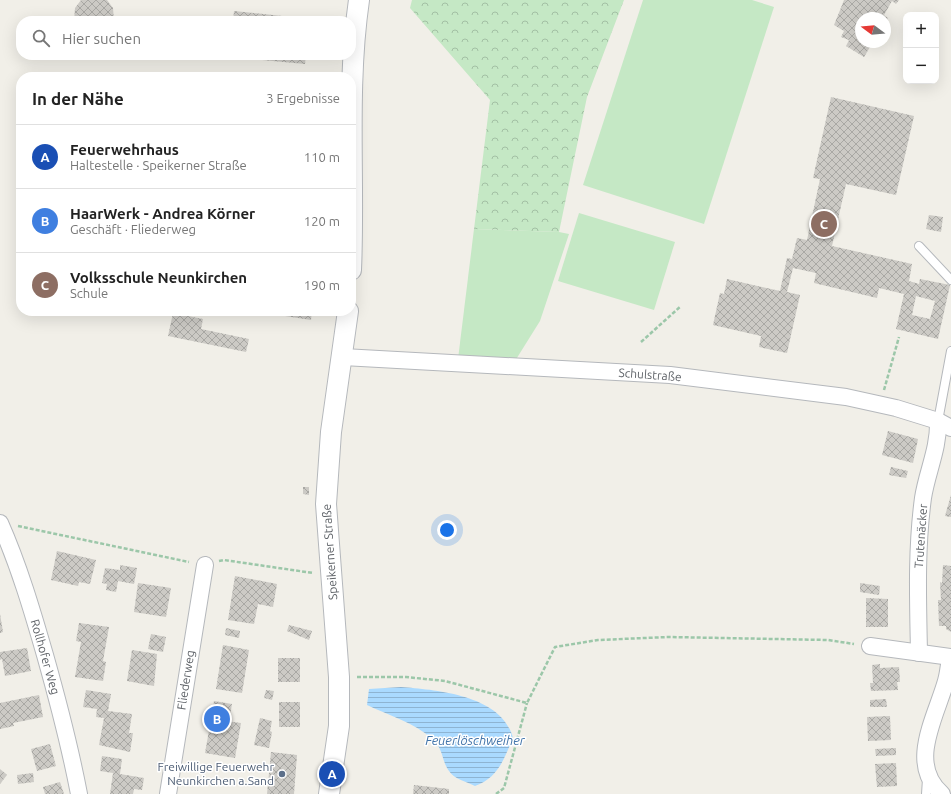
<!DOCTYPE html>
<html lang="de">
<meta charset="utf-8">
<style>
:root{--surface:#fff;--page:#f2f2f2;--text:#222;--muted:#767676;--line:#e0e0e0;--accent:#d93025}
body{margin:0;font-family:Ubuntu,sans-serif;background:var(--page);color:var(--text)}
.controls{position:absolute;right:12px;top:12px;display:grid;overflow:hidden;border-radius:8px;box-shadow:0 4px 16px #0002}
.controls button{width:36px;height:36px;display:grid;place-items:center;padding:0;border:0;border-bottom:1px solid var(--line);background:var(--surface);color:var(--text);font:20px sans-serif}
.compass{position:absolute;left:855px;top:12px;width:36px;height:36px;border-radius:50%;background:var(--surface);box-shadow:0 4px 16px #0002;rotate:286deg}
.you{position:absolute;left:447px;top:530px;width:14px;height:14px;margin:-10px;border:3px solid #fff;border-radius:50%;background:#1a73e8;box-shadow:0 0 0 6px #1a73e833}
.badge{display:grid;place-items:center;width:26px;height:26px;border-radius:50%;background:var(--accent);color:#fff;font-size:13px;font-weight:700}
.pin{position:absolute;translate:-50% -50%;border:2px solid #fff;box-shadow:0 1px 4px #0006}
.list{margin:0;padding:0;list-style:none}
h2{display:flex;justify-content:space-between;align-items:center;height:52px;margin:0;padding:0 16px;font-size:17px}
h2 small{font-size:13px;font-weight:400;color:var(--muted)}
.list li{display:grid;grid-template-columns:26px 1fr auto;gap:12px;align-items:center;box-sizing:border-box;height:64px;padding:0 16px;border-top:1px solid var(--line)}
.list b{display:block;font-size:15px;white-space:nowrap}
.list p{margin:0;font-size:13px;white-space:nowrap;color:var(--muted)}
.list em{font-size:13px;font-style:normal;color:var(--muted)}
.icon{flex:none;width:22px;height:22px;fill:none;stroke:currentColor;stroke-width:2;stroke-linecap:round;stroke-linejoin:round}
.map{position:relative;flex:none;width:951px;height:794px;overflow:hidden}
.search{position:absolute;background:var(--surface);box-shadow:0 4px 16px #0002;left:16px;top:16px;width:340px;height:44px;display:flex;align-items:center;gap:10px;box-sizing:border-box;padding:0 14px;border-radius:16px;color:var(--muted);font-size:15px}
.panel{position:absolute;background:var(--surface);box-shadow:0 4px 16px #0002;left:16px;top:72px;width:340px;height:244px;border-radius:16px}
.map>svg:first-child{display:block}
.green{fill:#c5e8c5}
.forest{fill:url(#forest-crowns)}
.water{fill:url(#water-rules)}
.building{fill:url(#building-cross-hatch);fill-rule:evenodd}
.lines{fill:none;stroke-linecap:round;stroke-linejoin:round}
.service-casing{stroke:#b5b8bc;stroke-width:10}
.minor-casing{stroke:#b5b8bc;stroke-width:18}
.tertiary-casing{stroke:#b5b8bc;stroke-width:22}
.path{stroke:#9cc7a9;stroke-width:2.5;stroke-dasharray:4 2;stroke-linecap:butt}
.service{stroke:#fff;stroke-width:8}
.minor{stroke:#fff;stroke-width:16}
.tertiary{stroke:#fff;stroke-width:20}
.service-dot{fill:#5c6f8a;stroke:#fff;stroke-width:1.5}
.labels{text-anchor:middle;stroke-width:3;stroke-linejoin:round;paint-order:stroke}
.street-label{font-size:12px;fill:#5f6368;stroke:#fff}
.service-label{font-size:12px;fill:#4e5e75;stroke:#fff;text-anchor:end}
.water-label{font-size:13px;font-style:italic;fill:#4174aa;stroke:#fff}
</style>
<div class="map">
<svg width="951" height="794" viewBox="0 0 951 794">
<defs>
<pattern id="forest-crowns" width="20" height="18" patternUnits="userSpaceOnUse"><rect width="20" height="18" fill="#c5e8c5"/><path d="M2 6a3 3 0 1 1 6 0M12 15a3 3 0 1 1 6 0" fill="none" stroke="#a3c0a4"/></pattern>
<pattern id="water-rules" width="6" height="5" patternUnits="userSpaceOnUse"><rect width="6" height="5" fill="#aadaff"/><path d="M0 2.5h6" fill="none" stroke="#8eb4d2"/></pattern>
<pattern id="building-cross-hatch" width="8" height="8" patternUnits="userSpaceOnUse"><rect width="8" height="8" fill="#cccac5"/><path d="M0 0l8 8M0 8l8-8" fill="none" stroke="#a9a8a4"/></pattern>
</defs>
<rect width="100%" height="100%" fill="#f1efe8"/>
<g class="green">
<path d="M643 0H752L774 7 704 224 583 185Z"/>
<path d="M579 213 675 242 654 310 558 281Z"/>
<path d="M474 229 559 232 569 234 540 321 515 361 458 359Z"/>
</g>
<path class="forest" d="M412 0H624L587 97 559 232 474 229 490 100 410 8Z"/>
<path class="water" d="M401 687C437 690 502 695 513 738 504 759 498 778 475 786 467 782 454 779 449 771 441 760 444 749 432 739 415 723 388 715 367 705L369 689Z"/>
<g class="building">
<path d="M81 0H107L113 8 114 21H74L75 8Z"/>
<path d="M844 0H899L896 4 892 1 884 15 888 18 885 24V18H861V42H873L864 57 846 46 849 40 841 37 844 31 834 25Z"/>
<path d="M234 11 310 19V21H233Z"/>
<path d="M229 55H306L305 64 229 57Z"/>
<path d="M831 97 914 116 896 195 846 184 832 246 912 264 909 281 919 284 920 279 950 285 938 339 896 329 904 294 879 288 877 298 814 283 816 273 793 268 787 292 800 295 787 353 759 347 761 336 713 325 720 293 724 294 727 279 780 291 787 258 792 259 797 238 807 240 820 179 813 178ZM916 296 935 301 930 319 912 315Z"/>
<path d="M929 215 943 217 941 232 926 229Z"/>
<path d="M286 311H312L311 320 285 316Z"/>
<path d="M173 313 203 319 201 329 249 339 246 352 168 336Z"/>
<path d="M888 431 918 439 913 463 882 455Z"/>
<path d="M891 467 908 471 906 478 889 475Z"/>
<path d="M303 487H309V495L303 494Z"/>
<path d="M951 495V517L945 516Z"/>
<path d="M57 551 96 560 90 584 79 582 78 586 51 580Z"/>
<path d="M120 565 137 568 134 584 118 581 116 592 106 590 107 584 102 583 105 568 120 570Z"/>
<path d="M943 565 951 566V632L946 629V626H939L938 600H941L940 582 942 583Z"/>
<path d="M235 576 277 584 273 607 258 604 254 624 228 620Z"/>
<path d="M138 583 171 588 166 617 134 612Z"/>
<path d="M860 583 880 586 879 595 860 592Z"/>
<path d="M866 598 888 599V627H866Z"/>
<path d="M0 614 3 632 0 633Z"/>
<path d="M79 623 109 627 103 661 106 662 103 681 75 677 81 642 76 641Z"/>
<path d="M289 625 312 631 309 640 287 631Z"/>
<path d="M226 628 240 631 239 638 225 635Z"/>
<path d="M151 634 166 637 163 652 148 649Z"/>
<path d="M223 645 249 650 242 693 216 689Z"/>
<path d="M27 648 31 671 5 676 2 659 0 660V652Z"/>
<path d="M132 650 157 654 154 686 127 681Z"/>
<rect x="278" y="658" width="22" height="24"/>
<path d="M880 664V668L899 667 900 682H897L898 690 871 691 870 683H873L872 665Z"/>
<path d="M86 690 111 694 108 711 132 714 129 733H133L130 752 99 745 104 718 96 717 97 709 83 707Z"/>
<path d="M266 690 274 691 272 700 264 698Z"/>
<path d="M39 695 43 717 13 723 14 726 0 729V703Z"/>
<path d="M886 699 887 707H870V700Z"/>
<path d="M214 701 232 704 230 716 212 713Z"/>
<rect x="279" y="702" width="21" height="25"/>
<path d="M890 716 891 740 868 741 867 717Z"/>
<path d="M260 718 272 721 270 731 272 732 269 748 254 745Z"/>
<path d="M211 719 241 723 235 758 205 753Z"/>
<path d="M50 744 56 766 37 771 31 749Z"/>
<path d="M896 748V755L876 756 875 749Z"/>
<path d="M271 752 297 755 294 794H267Z"/>
<path d="M102 756 122 759 120 774 144 778 142 790 134 789 133 794H110L113 773 100 771Z"/>
<path d="M896 763 897 786 877 787 875 764Z"/>
<path d="M0 769 7 775 0 784Z"/>
<path d="M33 773 34 782 18 784 17 775Z"/>
<path d="M60 782 64 794H45L43 787Z"/>
<path d="M414 785 449 789V794H413Z"/>
</g>
<g class="lines">
<defs>
<g id="service">
<path d="M919 246 951 280"/>
<path d="M938 421 951 351"/>
<path d="M926 794 927 779"/>
</g>
<g id="minor">
<path d="M343 357 670 375 846 397 896 408 938 421 951 428"/>
<path d="M0 523C19 566 32 610 45 655 58 701 70 747 79 794"/>
<path d="M870 646 951 657"/>
<path d="M919 653C918 601 916 550 923 498 927 472 939 448 938 421"/>
<path d="M168 794 205 565"/>
<path d="M942 794C907 764 936 717 946 681 948 674 949 665 950 657"/>
</g>
<g id="tertiary">
<path d="M351 270C355 181 346 89 359 0"/>
<path d="M329 794 339 726V677L326 504 331 432 348 311"/>
</g>
</defs>
<use href="#service" class="service-casing"/>
<use href="#minor" class="minor-casing"/>
<use href="#tertiary" class="tertiary-casing"/>
<g class="path">
<path d="M641 342 681 306"/>
<path d="M884 390 899 337"/>
<path d="M18 526 189 562"/>
<path d="M219 561 224 560 313 573"/>
<path d="M357 677H406L445 681 527 703 555 647 598 640 669 637 828 640 854 644"/>
<path d="M496 794 504 788 527 703"/>
</g>
<use href="#service" class="service"/>
<use href="#minor" class="minor"/>
<use href="#tertiary" class="tertiary"/>
</g>
<circle class="service-dot" cx="282" cy="774" r="4"/>
<g class="labels">
<g class="street-label">
<text transform="translate(650 375) rotate(4)" y="4">Schulstraße</text>
<text transform="translate(921 536) rotate(-86)" y="4">Trutenäcker</text>
<text transform="translate(330 552) rotate(-94)" y="4">Speikerner Straße</text>
<text transform="translate(45 657) rotate(74)" y="4">Rollhofer Weg</text>
<text transform="translate(186 680) rotate(-81)" y="4">Fliederweg</text>
</g>
<g class="service-label">
<text x="274" y="771">Freiwillige Feuerwehr<tspan x="274" dy="14">Neunkirchen a.Sand</tspan></text>
</g>
<g class="water-label">
<text x="475" y="745">Feuerlöschweiher</text>
</g>
</g>
</svg>
<div class="controls">
<button>+</button>
<button>−</button>
</div>
<svg class="compass" viewBox="-18 -18 36 36"><path d="M0-13l5 13h-10z" fill="#e53935"/><path d="M0 13l5-13h-10z" fill="#767676"/></svg>
<div class="you"></div>
<div class="pin badge" style="left:332px;top:774px;background:#1a4fb4">A</div>
<div class="pin badge" style="left:217px;top:719px;background:#3f7fe0">B</div>
<div class="pin badge" style="left:824px;top:224px;background:#8d6e63">C</div>
<div class="search"><svg class="icon" aria-label="search" viewBox="0 0 24 24"><circle cx="10" cy="10" r="6"/><path d="M15 15l6 6"/></svg>Hier suchen</div>
<section class="panel">
<h2>In der Nähe<small>3 Ergebnisse</small></h2>
<ul class="list">
<li><span class="badge" style="background:#1a4fb4">A</span><div><b>Feuerwehrhaus</b><p>Haltestelle · Speikerner Straße</p></div><em>110 m</em></li>
<li><span class="badge" style="background:#3f7fe0">B</span><div><b>HaarWerk - Andrea Körner</b><p>Geschäft · Fliederweg</p></div><em>120 m</em></li>
<li><span class="badge" style="background:#8d6e63">C</span><div><b>Volksschule Neunkirchen</b><p>Schule</p></div><em>190 m</em></li>
</ul>
</section>
</div>
